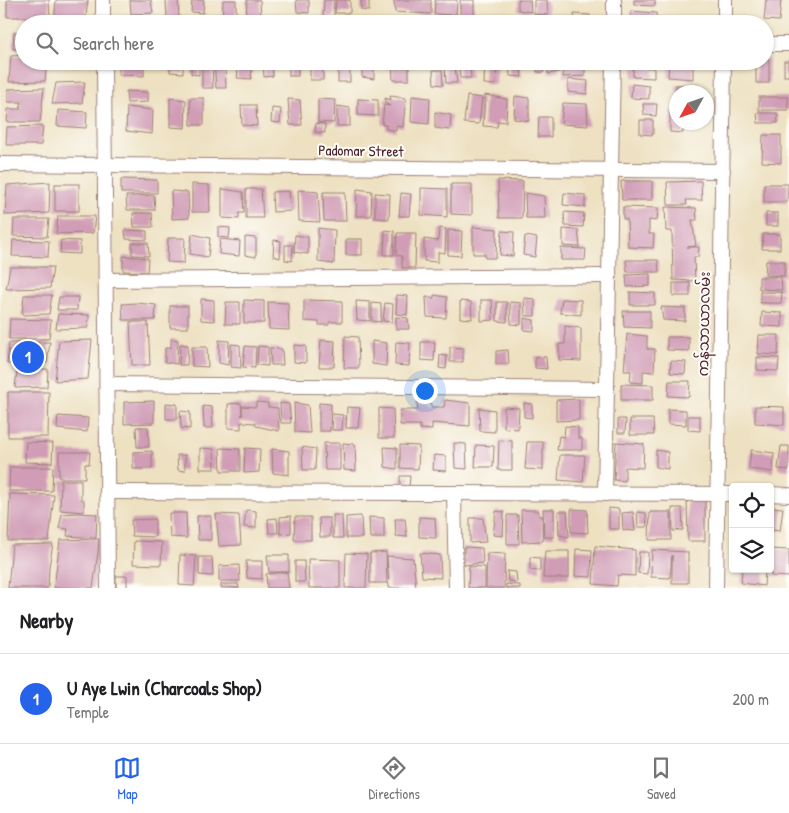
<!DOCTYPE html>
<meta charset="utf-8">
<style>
:root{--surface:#fff;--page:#f6f6f6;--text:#202124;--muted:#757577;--line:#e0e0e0;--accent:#2563eb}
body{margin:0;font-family:"Patrick Hand","Noto Sans Myanmar",sans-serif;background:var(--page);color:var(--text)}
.controls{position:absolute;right:15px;bottom:15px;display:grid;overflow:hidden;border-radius:5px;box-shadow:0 1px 4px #0004}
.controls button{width:45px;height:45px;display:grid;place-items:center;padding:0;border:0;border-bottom:1px solid var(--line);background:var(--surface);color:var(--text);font:25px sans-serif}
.compass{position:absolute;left:669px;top:85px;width:45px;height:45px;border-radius:50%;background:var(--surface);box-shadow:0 1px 4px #0004;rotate:230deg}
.you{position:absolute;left:424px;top:390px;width:18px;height:18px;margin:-12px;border:4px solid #fff;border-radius:50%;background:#1a73e8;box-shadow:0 0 0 8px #1a73e833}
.badge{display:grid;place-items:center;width:32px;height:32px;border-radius:50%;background:var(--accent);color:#fff;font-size:16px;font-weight:700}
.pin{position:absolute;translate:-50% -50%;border:2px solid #fff;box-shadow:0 1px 5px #0006}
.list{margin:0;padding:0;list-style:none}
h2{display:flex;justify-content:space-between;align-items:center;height:65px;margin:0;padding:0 20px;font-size:21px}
h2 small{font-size:16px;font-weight:400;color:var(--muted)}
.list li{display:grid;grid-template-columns:32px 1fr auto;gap:15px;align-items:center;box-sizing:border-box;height:90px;padding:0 20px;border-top:1px solid var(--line)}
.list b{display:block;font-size:19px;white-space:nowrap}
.list p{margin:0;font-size:16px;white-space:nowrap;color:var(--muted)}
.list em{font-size:16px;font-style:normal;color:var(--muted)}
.icon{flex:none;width:28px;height:28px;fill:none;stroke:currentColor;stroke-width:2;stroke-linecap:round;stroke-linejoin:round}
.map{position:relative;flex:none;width:789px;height:588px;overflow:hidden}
.search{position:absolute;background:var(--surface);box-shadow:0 1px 4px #0004;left:15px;right:15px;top:15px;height:55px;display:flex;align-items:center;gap:12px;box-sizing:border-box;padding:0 18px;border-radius:28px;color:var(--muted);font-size:19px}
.sheet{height:155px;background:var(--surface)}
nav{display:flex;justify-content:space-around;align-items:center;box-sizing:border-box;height:70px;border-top:1px solid var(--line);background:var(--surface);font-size:14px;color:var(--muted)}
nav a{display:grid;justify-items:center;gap:2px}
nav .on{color:var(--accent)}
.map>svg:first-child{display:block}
.building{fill:#d09cb6}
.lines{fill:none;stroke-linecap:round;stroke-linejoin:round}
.minor-casing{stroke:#9c8076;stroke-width:16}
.minor{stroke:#fff;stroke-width:14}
.labels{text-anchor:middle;stroke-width:4;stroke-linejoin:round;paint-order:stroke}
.street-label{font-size:15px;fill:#4a1f2b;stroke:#fdfcf7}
</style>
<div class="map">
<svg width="789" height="588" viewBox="0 0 789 588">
<rect width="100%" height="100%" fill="#fdfcf7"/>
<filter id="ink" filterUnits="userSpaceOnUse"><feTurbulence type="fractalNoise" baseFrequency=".02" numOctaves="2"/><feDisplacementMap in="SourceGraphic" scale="10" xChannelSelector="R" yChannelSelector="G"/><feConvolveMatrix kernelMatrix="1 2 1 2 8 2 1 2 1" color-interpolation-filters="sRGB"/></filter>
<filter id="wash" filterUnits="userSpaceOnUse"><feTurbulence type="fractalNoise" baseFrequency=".0096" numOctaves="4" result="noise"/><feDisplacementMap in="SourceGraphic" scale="20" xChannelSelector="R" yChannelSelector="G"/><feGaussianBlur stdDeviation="1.12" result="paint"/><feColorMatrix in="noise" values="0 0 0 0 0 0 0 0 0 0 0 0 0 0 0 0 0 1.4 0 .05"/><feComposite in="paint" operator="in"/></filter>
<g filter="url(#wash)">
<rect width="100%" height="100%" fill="#eee1c2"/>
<g id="blocks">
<g class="building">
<path d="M7 0H49L50 17H7Z"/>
<path d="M56 0H88L85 24H54Z"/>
<path d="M130 0H151L153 13 131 14Z"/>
<path d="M166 0H178L179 18H167Z"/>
<path d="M192 0H204L203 13 191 12Z"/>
<path d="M223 0H236V24H222Z"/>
<path d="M247 0H260L261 18H246Z"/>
<path d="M296 0H309V13L297 12Z"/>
<path d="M324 0H334V17L323 16Z"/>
<path d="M336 0H350V13H335Z"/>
<path d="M361 0H369V11L361 10Z"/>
<path d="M394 0H431V14L395 12Z"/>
<path d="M435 0H457L456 15 434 14Z"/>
<path d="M460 0H474V21L460 20Z"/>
<path d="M518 0H530L531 12 518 10Z"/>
<path d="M534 0H547L548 15 534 14Z"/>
<path d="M634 0H655V6L634 5Z"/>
<path d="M766 0H781L779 21 764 20Z"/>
<path d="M631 11 656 13 657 24H631Z"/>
<path d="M574 14 590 15 591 24 575 23Z"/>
<path d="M14 32H24V49H13Z"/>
<path d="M24 55V61H47L45 81 9 82 11 56Z"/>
<path d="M765 59H769V83H756V61H765Z"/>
<path d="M119 61H144V76L119 75Z"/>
<path d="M170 61H183V73L170 72Z"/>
<path d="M191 61H199V75L191 74Z"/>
<path d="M202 61 212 62 213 88H202Z"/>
<path d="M214 61H225L226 88H216Z"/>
<path d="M239 61H253L251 79 237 78Z"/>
<path d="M263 61H272L273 76 264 77Z"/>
<rect x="289" y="61" width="9" height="15"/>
<rect x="310" y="61" width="13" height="19"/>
<rect x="338" y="61" width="12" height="21"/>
<path d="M392 61H409V80H393Z"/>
<path d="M485 61H497L496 85 484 84Z"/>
<path d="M509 61H520L522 77 510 76Z"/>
<path d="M536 61H544V72H537Z"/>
<path d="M548 61H559V72L548 74Z"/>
<path d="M563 61H585V76L563 77Z"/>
<rect x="634" y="61" width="19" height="5"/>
<path d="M669 61H693V79L668 77Z"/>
<rect x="784" y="61" width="5" height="15"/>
<path d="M470 63 471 78H460L459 64Z"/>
<path d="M362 64H374V79L362 77Z"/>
<path d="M445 66H455L457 83H446Z"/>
<path d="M633 67 654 68V78L633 77Z"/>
<path d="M433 70H442L443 85 434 84Z"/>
<path d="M568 79 588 81 587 94 568 92Z"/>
<path d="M85 82 82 103 52 104 56 83Z"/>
<path d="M632 84 649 86V99L631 98Z"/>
<rect x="676" y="85" width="22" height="7"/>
<path d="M44 88 40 122H7L8 109H20L21 102H8V89Z"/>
<path d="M126 91 148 92V102L127 103Z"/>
<path d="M485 95 507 99 506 122 498 121 497 127 483 126Z"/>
<path d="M390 96 406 98 403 127 396 126V131L386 129V125H382L384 105 390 106 385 103V98L391 100Z"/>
<path d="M412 96 430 98 429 124 411 122Z"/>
<path d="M467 96 482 98 479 124 464 123Z"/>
<path d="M515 96 529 98V121L514 119Z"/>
<rect x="759" y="97" width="29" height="13"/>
<path d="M170 98 186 100 185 128 170 127Z"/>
<path d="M190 98H204V125H191Z"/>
<path d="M288 99 300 100 302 125H290Z"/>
<path d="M318 99 335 100 334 123 318 122Z"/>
<path d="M358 99 378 100V116L358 115Z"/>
<path d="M563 103 587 104 588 126 561 124Z"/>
<path d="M643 104H657L656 116 644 115Z"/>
<path d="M241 105H256L257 126 242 125Z"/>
<path d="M337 106 350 108V126H337Z"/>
<path d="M127 107 153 110 152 134 126 131Z"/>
<path d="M272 108 281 109 280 123 271 122Z"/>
<path d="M58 110 87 112 86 128 57 126Z"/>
<path d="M670 110H676V122H694L693 128H683V133L670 132Z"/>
<path d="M435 112 451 115 450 130 435 128Z"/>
<path d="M757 113H777L778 123H758Z"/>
<path d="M539 117H551V137H538Z"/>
<path d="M640 120H653V135L640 134Z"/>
<path d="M316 123 325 124V133L315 132Z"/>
<path d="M43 126 41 145H6L7 127Z"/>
<path d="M763 135H781V163L762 162Z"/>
<path d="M121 179 157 180V193H121Z"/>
<path d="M498 180 523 181 522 218H499Z"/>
<path d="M621 181H652V200H622Z"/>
<path d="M701 181 702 200H686L687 205H668L667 182Z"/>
<path d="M50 182 49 213 5 215 7 185Z"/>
<rect x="55" y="184" width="24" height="27"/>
<path d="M192 184 209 185 210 212H192Z"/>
<path d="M451 184H472V215L451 214Z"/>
<path d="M764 184H788L787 202H764Z"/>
<path d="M421 188 447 189V217L421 215Z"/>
<path d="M222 189 243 192 244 213H239V219L222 218Z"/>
<path d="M246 189H261L263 218H246Z"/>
<path d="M357 189 372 191 371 216H356Z"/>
<path d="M298 190 318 192 320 222 299 221Z"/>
<path d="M171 191 188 192 189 218 172 219Z"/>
<path d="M289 191 291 211 273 212 272 192Z"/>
<path d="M323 192H345L346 221H324Z"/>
<path d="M375 193 390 194 389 219 375 218Z"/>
<path d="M401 193 411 194 409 216H399Z"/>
<path d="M525 193 544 196 545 218H526Z"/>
<path d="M564 193 585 195V207L563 205Z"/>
<path d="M154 195 155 210H127L126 196Z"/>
<path d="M623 207 658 208 657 221 649 220V234H654L653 248 628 247 627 219H623Z"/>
<path d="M665 207 696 208 697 220H692L696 246 687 247H699L698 257H694L695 281 673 280 672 231H666Z"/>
<path d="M564 212 584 213 583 227 565 226Z"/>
<path d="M133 213H152L153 227H134Z"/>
<rect x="766" y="213" width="12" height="13"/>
<path d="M58 216H95L93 233 56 234Z"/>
<path d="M14 219H49L47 237 13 236Z"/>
<path d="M218 227 230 228 229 238 218 237Z"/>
<path d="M473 227 497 229 496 258H485V254H473Z"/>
<path d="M318 228 335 230 334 264 318 262Z"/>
<path d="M439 228 446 229 445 253 438 252V262L424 261V239L438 241Z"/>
<path d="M563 229 578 230 580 247 563 246Z"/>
<path d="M125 230 147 231V240L126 239Z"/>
<path d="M385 230 394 231V255H384Z"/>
<path d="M448 230 462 231 461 256 448 255Z"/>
<path d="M502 231 514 232 513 256 500 255Z"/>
<path d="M397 233H416L415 268H402V256L396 255Z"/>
<path d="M192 234 210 238 208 257 190 254Z"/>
<path d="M763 234H780V249H762Z"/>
<path d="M295 235 308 237V254L294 252Z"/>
<path d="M525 236 537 238 535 257 523 255Z"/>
<path d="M245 237 256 238V257L245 255Z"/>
<path d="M168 238H185L184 263 167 262Z"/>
<path d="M220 239 240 241 239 256 219 254Z"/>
<rect x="346" y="239" width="16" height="16"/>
<path d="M13 240 49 241 48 257 12 256Z"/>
<path d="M61 240 80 241V254L60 253Z"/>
<path d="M274 240 281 241 280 258 273 256Z"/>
<path d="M132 243H148L149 256 132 255Z"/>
<path d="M285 245H293L292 261 285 260Z"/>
<path d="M561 248 586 249 585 260H561Z"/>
<path d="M123 256 148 258 147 272 123 271Z"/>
<path d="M626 260H658L659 272H627Z"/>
<path d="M766 261H785L784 276 765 275Z"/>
<path d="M10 267H53L50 288 6 289Z"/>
<path d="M650 274V286L627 287 626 275Z"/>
<path d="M759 277H781L782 290 759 289Z"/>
<rect x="673" y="283" width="17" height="13"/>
<path d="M630 292 655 293V305H630Z"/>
<path d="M760 292H782L781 303H760Z"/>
<path d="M24 295H52L49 314 22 315Z"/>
<path d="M397 295 408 296 407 315 396 314Z"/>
<path d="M434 295 447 297 446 318 427 317 426 297 434 298Z"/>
<path d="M59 297H78L77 310H57Z"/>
<path d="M524 298 535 299V316H525Z"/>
<path d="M201 299 214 300V321L201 320Z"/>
<path d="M562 299 581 300V315L560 313Z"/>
<path d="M244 300 264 301V323H244Z"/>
<path d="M304 300 342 301V322H329V325H319V322L304 321Z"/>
<path d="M481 300H492L493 320 481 321Z"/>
<path d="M356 301 370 302V321L357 320Z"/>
<path d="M460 301 471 302 472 319 460 318Z"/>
<path d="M226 302H240V324H225Z"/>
<path d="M268 302 288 303 289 330 269 329Z"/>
<path d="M497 302H507V322L497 321Z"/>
<path d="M510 302 521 303V325L511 324Z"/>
<path d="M137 303 156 305 155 320H123L122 304Z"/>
<path d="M372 303 381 304V322L372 321Z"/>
<path d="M385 303 393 304 392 322 383 321Z"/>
<rect x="170" y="306" width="18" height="22"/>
<path d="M661 307 685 308V321L663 320Z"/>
<path d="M623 311H650V328L624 327Z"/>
<path d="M762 312 782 313V327L761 326Z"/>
<path d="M58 314 89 315 88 328 56 329Z"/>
<path d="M396 317 408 318 409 329H396Z"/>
<path d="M524 318 534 320V331L524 330Z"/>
<path d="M10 319 51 320 49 339H9Z"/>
<path d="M130 322H148L150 365H132Z"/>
<path d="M565 326 581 328V361L559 360V344H565Z"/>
<path d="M627 334 647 336V349H655L654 372 643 371V383L630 382 631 371H624Z"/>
<path d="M759 335H779L778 355 758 354Z"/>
<path d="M345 336 358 337 359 368H344Z"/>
<path d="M667 337H689V351L667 350Z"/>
<path d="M171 339 178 340 177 364 165 362V348H171Z"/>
<path d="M92 340 88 379 55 381 59 341Z"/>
<path d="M219 340 229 341 228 365 219 363Z"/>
<path d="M321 340 335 341 334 367H319Z"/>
<path d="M372 341 387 343 386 366 372 364Z"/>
<path d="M50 342 47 363 7 364 9 343Z"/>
<path d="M396 342 410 343 409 366 395 365Z"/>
<path d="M421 342H435L434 361 421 360Z"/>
<path d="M180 344 188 345 187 365H179Z"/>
<path d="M231 344 240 345 241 368 231 367Z"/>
<path d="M294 345 306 346V363L294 362Z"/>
<path d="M245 346 256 347 255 368 243 367Z"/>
<path d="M258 346 268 347V366L257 365Z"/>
<path d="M192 347H207L208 367 192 366Z"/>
<path d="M450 347 463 348V362H450Z"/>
<path d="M270 348 282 349 283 365H271Z"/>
<path d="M508 350 509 364H496V351Z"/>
<path d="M440 355 447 356 446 369 439 368Z"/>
<path d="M535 356 546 357 547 369 535 368Z"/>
<path d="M757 357 779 358 778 371 757 370Z"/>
<path d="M671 361 686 362 685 374 670 373Z"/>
<path d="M48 369 47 387 15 388 17 370Z"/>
<path d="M669 381H690L689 397 668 396Z"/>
<path d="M621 384 653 385V400H621Z"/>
<path d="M8 392H49L48 437H8Z"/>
<path d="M579 399V420L556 421V400Z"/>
<path d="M445 400 470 403V426L432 423V430L420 429V425H400V410H418L417 402 431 404V407H444Z"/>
<path d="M154 401V423L124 424V402Z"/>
<path d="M256 402 268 403V407L278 408 279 431 256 426 255 423 241 422V429L228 428V404L241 403 242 416V406L256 407Z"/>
<path d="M166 403 177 404V419H166Z"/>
<path d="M280 403 289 404 291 423H281Z"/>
<path d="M294 403 308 405 310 433 295 432Z"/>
<path d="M319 403 331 404 330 431H319Z"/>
<path d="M524 403 532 404V418L524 417Z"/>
<path d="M203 406 212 407 213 428H204Z"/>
<path d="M755 406 784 407V425L755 423Z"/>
<path d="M347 407 360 408 358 428H346Z"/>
<path d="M504 407 519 408 518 429 504 428Z"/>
<path d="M379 408 393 409 394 438H379Z"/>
<path d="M479 408 495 410V432L480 431Z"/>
<path d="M668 409 686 410V425L668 424Z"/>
<path d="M180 411 190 412V429L181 428Z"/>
<path d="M333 414 343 415 342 430H332Z"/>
<path d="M58 416 88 418 87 432 57 429Z"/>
<path d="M688 416H700V431L688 430Z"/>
<path d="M618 419H626L625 433H618Z"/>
<path d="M630 419H653L654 435H630Z"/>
<path d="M565 426 578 427V438H582V450H557L559 436 564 437Z"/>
<path d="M136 427H148L149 447H137Z"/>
<path d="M499 440 512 441V470H498Z"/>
<path d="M26 442 53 443 52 463 25 462Z"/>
<path d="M527 442H543V470L525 469Z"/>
<path d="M616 442 644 444 643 468 625 467V481L614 480Z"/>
<path d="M324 443H340V470H325Z"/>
<path d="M343 443 355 444 356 471 344 470Z"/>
<path d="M454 443 466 444 467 469 455 468Z"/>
<path d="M400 445 419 446 418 469 400 468Z"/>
<path d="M476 445 494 446 493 467H475Z"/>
<path d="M781 446H789V470L778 469Z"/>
<path d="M302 447 316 449 315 470H303Z"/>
<path d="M384 447 397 448V469L385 467Z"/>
<path d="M200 448 214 449 215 469H200Z"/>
<path d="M220 448 240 449V471H221Z"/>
<path d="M245 448 260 449 259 472 244 473Z"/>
<path d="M272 449 289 451V475L273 473Z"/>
<path d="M656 450 668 452V469L656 467Z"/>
<path d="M751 450 774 453 773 472 749 469Z"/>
<path d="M152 451V469H133V452Z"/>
<path d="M59 452H90L89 464H85V478H59Z"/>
<path d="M177 455H185V471L178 470Z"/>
<path d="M434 455 446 456V471L433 470Z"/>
<path d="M560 455H585L583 482 558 480Z"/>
<path d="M10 467H53L52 491H9Z"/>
<path d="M400 476H410L409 488 400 487Z"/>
<path d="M61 480H81V500H84V512L60 510Z"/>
<path d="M10 494 54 495 49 541H8Z"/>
<path d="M687 499H705V541H688Z"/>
<path d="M770 507 783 508 780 531 770 530Z"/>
<path d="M609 508 619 509V529H609Z"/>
<path d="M672 508H682L683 530 673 531Z"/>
<path d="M543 509H554V537H544Z"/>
<path d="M571 509 587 510 588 533 571 532Z"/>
<path d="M246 510 256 511V528L244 527Z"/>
<path d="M521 510H538L539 516H542L543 541 522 542Z"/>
<path d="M496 511 504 512 503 536 493 535Z"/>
<path d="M558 511H567L569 537 559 535Z"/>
<path d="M633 512 635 531 623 530 622 513Z"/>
<path d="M637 512 646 513 647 527H638Z"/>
<path d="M650 512H671V540H649Z"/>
<path d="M78 513 97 514 96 538 67 536 68 529 59 528 62 514Z"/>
<path d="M169 513H186L187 538 170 537Z"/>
<path d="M216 514 239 515 241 545 219 546Z"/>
<path d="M333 515H342L343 538H333Z"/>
<path d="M507 515H518L519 544H507Z"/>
<path d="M197 516H211V540H198Z"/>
<path d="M291 516V533L280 534V517Z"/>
<path d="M361 516 362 538H346V517Z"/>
<path d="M295 517H311V540H294Z"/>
<path d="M369 517 384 518V538H370Z"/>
<path d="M419 517 435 518 436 538 419 537Z"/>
<path d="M277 518 278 533H269L268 519Z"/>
<path d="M319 518H330V537H320Z"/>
<path d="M470 518H483L486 542 470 543Z"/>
<path d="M155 519V537L132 536 131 520Z"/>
<path d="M395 519H405L407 537 396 536Z"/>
<path d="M96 539H99L98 553 93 588H54L60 540Z"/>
<path d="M134 541 162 542 161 565 133 564Z"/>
<path d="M53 544 49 567 48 588H8L12 545Z"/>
<path d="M595 546 635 550V576L618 575 617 586 593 584Z"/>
<path d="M464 547 482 548 483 563 464 565Z"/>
<path d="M576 549 592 550 591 577 575 576Z"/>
<path d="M770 549 789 550V577L771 576Z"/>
<path d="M652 550 688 552V583H672V555L670 578 651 577Z"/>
<path d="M545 551H569V578H543Z"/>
<path d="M386 552 387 583H370V553Z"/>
<path d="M639 552H648L647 574 638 573Z"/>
<path d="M346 553 367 554 366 588H345Z"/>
<path d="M420 553 440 555 441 578 422 577Z"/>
<path d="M487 553 505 554 504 588H486Z"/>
<path d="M180 555 196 556 194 586 179 585Z"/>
<path d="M267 555H289V572H269Z"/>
<path d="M387 556 413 558 416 588H389Z"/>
<path d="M199 557H212L213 576 199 575Z"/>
<path d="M530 557 540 558V571L530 570Z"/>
<path d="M308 559 340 560V588H309Z"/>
<path d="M246 561H262V579L247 578Z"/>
<path d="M295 561H304L305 582H295Z"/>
<path d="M239 565 240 581H219V566Z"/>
<path d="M469 566 485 567V588H468Z"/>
<path d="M742 569H765L764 586 741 583Z"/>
<path d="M507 571 516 572 517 582 508 581Z"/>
<path d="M287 572 289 588H267L266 574Z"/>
<rect x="116" y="576" width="11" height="12"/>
<path d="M221 584H238L239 588H221Z"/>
<path d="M506 584 520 585V588H506Z"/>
</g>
</g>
</g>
<g filter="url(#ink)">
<use href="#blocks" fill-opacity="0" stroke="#9c8076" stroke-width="1"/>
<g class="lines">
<defs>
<g id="minor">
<path d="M103 0V24"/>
<path d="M614 24V0"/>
<path d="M725 24V0"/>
<path d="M765 44H789"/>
<path d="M104 61 108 588"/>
<path d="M0 164 723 171"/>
<path d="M106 280 609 276"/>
<path d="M107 384 607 389"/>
<path d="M107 492 733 494"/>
<path d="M454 493 456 588"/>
<path d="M605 494 613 61"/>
<path d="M770 494 789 495"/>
<path d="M716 588 724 61"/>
</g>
</defs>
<use href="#minor" class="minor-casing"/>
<use href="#minor" class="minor"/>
</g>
</g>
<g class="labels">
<g class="street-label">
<text transform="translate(361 151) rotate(1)" y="5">Padomar Street</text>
<text transform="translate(704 324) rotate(-89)" y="5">ကန်သာယာလမ်း</text>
</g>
</g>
</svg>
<div class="controls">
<button><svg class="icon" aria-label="locate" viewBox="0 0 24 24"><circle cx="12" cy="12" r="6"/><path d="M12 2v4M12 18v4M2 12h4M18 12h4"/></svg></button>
<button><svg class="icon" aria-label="layers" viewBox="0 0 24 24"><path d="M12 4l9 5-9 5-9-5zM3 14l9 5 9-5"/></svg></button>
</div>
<svg class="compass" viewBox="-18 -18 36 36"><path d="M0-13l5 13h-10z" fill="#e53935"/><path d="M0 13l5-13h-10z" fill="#757577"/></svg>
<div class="you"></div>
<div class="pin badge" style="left:28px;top:357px">1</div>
<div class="search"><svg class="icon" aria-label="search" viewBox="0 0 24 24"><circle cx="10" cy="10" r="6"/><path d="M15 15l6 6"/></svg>Search here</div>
</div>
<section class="sheet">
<h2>Nearby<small></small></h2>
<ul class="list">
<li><span class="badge">1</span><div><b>U Aye Lwin (Charcoals Shop)</b><p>Temple</p></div><em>200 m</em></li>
</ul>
</section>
<nav>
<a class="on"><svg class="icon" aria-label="map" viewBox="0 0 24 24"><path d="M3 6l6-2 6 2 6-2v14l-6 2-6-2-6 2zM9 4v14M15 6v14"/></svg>Map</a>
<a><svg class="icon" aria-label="directions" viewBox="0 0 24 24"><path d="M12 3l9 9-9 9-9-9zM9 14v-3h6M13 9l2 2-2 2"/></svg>Directions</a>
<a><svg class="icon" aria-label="saved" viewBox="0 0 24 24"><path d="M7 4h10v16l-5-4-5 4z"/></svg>Saved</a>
</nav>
